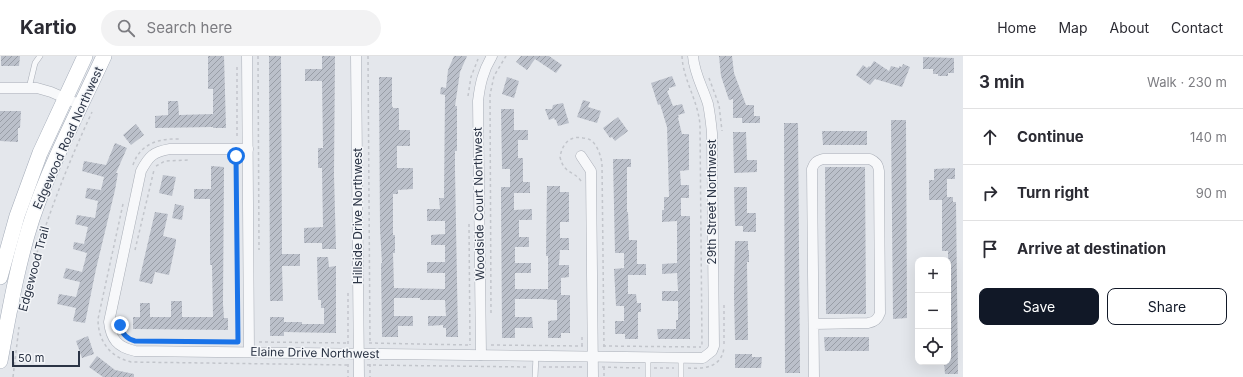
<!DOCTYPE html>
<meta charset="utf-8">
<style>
:root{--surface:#fff;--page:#f2f2f3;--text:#2b2b33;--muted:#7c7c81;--line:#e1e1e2;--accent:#111827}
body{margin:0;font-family:Inter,sans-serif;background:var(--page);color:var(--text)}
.controls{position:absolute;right:12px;bottom:12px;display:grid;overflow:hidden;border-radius:8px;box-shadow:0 4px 16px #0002}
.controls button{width:36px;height:36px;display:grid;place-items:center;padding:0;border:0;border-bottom:1px solid var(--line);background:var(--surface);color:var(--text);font:20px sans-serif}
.scale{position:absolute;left:12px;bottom:10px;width:68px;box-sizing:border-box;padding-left:4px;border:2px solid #2b3445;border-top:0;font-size:11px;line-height:14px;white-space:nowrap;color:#2b3445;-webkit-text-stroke:3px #f4f6f9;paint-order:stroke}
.stop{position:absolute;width:12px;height:12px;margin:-9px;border:3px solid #1a73e8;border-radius:50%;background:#fff}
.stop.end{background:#1a73e8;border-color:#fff;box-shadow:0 1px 4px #0008}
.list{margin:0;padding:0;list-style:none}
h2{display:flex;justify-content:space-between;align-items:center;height:52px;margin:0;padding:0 16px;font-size:17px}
h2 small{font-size:13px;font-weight:400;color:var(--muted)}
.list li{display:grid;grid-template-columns:26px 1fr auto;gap:12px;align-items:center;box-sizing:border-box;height:56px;padding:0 16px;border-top:1px solid var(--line)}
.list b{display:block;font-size:15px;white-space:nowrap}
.list em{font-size:13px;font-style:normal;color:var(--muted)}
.actions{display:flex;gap:8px;padding:12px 16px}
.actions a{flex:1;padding:9px 0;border:1px solid var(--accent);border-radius:8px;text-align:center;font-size:14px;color:var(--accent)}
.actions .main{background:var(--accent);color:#fff}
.icon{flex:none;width:22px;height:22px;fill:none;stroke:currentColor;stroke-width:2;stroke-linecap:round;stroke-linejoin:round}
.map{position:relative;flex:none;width:963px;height:321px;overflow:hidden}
header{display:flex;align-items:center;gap:24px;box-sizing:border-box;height:56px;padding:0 20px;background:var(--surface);border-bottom:1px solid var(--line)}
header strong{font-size:19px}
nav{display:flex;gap:22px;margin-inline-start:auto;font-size:14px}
.search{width:280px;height:36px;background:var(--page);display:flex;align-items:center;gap:10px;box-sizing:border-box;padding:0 14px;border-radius:22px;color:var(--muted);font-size:15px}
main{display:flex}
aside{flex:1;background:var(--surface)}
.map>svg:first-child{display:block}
.building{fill:url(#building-hatch)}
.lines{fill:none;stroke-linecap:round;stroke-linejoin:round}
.lane-casing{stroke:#a9aeb7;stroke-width:6}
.street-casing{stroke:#a9aeb7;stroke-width:11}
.primary-casing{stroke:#a3abb8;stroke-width:16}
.path{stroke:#c2c5cb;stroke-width:1.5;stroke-dasharray:3 3;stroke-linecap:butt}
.lane{stroke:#f7f8fa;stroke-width:5}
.street{stroke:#f7f8fa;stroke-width:10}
.primary{stroke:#fff;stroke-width:15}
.route{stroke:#1a73e8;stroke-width:5}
.labels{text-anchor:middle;stroke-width:3;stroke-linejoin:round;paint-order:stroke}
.street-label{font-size:12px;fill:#2b3445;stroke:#f4f6f9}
</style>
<header>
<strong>Kartio</strong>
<div class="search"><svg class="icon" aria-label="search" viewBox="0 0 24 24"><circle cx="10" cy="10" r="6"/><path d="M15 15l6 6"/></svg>Search here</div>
<nav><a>Home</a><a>Map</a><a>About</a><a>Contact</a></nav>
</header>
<main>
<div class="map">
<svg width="963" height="321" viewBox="0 0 963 321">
<defs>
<pattern id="building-hatch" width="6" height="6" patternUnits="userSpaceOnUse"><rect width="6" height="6" fill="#bbc0ca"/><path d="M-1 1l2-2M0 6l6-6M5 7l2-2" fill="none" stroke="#989da6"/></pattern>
</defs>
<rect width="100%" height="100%" fill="#e4e7ec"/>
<g class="building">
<path d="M1 0H20L19 10H1Z"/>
<path d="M208 0H224L226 72H213V71L155 72V60L168 59V45H178L179 59 213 58V33H208Z"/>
<path d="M269 0H281L282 198H300V210H282L283 245H270Z"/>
<path d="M322 0H335L334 119 336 193H322V187H304V172L323 171 322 112H318V92H323L322 25H305V13H322Z"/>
<path d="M454 0H467L460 16 455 50H457V95H455V113L458 281H446V272H443V269L428 270V260H446L445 244H420V242H394V260H413V270H398V281H382L381 207H382L380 173 379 21H392V50L393 52H399V74H410V90H397V112H413V133L398 134V138H393V179H395V197H393L394 232 445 233V217H427V206H445V189H431V179L445 178V165H427V153H440L439 142H444L445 39 440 38 441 31 446 32 448 14Z"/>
<path d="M521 0H549L562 9 556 17 535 3 527 14 516 6Z"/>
<path d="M719 0H732L734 17 746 49H754V60H760V67H742V62H733V43L729 44 721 20Z"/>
<path d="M923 1 954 2V17H948V20H938V18H933V13H923Z"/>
<path d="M874 5 889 15 891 10 899 12V10L902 11 903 8 910 11 902 31 875 23 870 29 856 19 863 9 867 12 869 10 870 11Z"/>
<path d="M672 20 676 30 669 32V34L667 35 673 50 682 48 685 57 678 59 679 61 678 62 682 78H689V114L680 115 681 129H689V142H681V160H690V283H658L657 273H676V264H678V245H662V235H678L677 217 662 218V208L677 207V165L662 166V154H664V141H669L667 71 660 48 658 49 651 27Z"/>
<path d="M507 21 519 25 514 42 502 38Z"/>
<path d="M583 44 590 46 588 51 601 55 597 67 577 61Z"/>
<path d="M563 47 569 67 558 70 556 64H555L554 62 549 64 545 53H552L553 49Z"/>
<path d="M501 53H514V74H528V84H518V102H523V126H530V137H514V154L532 153V164H519V181H529V191H515V207H531V217H515V233H548V200H546L547 130H560V136H569V166H560V182H569V194H560L559 209H569V221L561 222V239H570V277H561V282H548V265L557 264V244L542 243H515V261H532L533 272H515V282H502L501 131H510V113H502Z"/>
<path d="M0 55H21L20 72H18V86L0 85Z"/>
<path d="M618 61 628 75 615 85 612 81 610 82 603 72Z"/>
<path d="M891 64H906L907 262 893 263Z"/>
<path d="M784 67H798L800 317H785Z"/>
<path d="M136 68 144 79 131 89 123 79Z"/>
<path d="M822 75H867V89H823Z"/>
<path d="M733 76H746L747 104H757V116L734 117Z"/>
<path d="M115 87 127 92 116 117H118L115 134 96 213 85 267 73 265 76 252 57 248 59 238 76 241 80 226 63 222 66 212 82 216 87 197 73 193 74 186 84 188 88 171 75 168 77 159 95 162 98 145 85 142 87 132 101 134 104 121 82 115 84 105 106 109Z"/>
<path d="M613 103H631V111H627V156H628L629 184H637V208H646V219H628V238H636L637 247H641V256H638V283H625V278H615V265H624V250H616L614 213 624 212V197H615Z"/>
<path d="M211 110 224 111 223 248 224 262H228V274L133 273V261H140V247H150V261H171V245H182V261H213L212 209H210V143H194V133H211Z"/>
<path d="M825 111H865L866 258H826Z"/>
<path d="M955 112V123H947V141H953V146H956L958 318H945L944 306H948V195H942V144H929V124H934V113Z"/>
<path d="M163 119 176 121 172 140 159 137Z"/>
<path d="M734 131H747V157H756V176H743V170H735Z"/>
<path d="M175 148 184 150 182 164 172 162Z"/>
<path d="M155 156 168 158 163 180 176 183V186L169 219 155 216 152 228 139 225Z"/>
<path d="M735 185H748V194H749V206H747L748 284H735L734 238Z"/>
<path d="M317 201H328L329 211 336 210V277L284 276V280H270V261H284V266H302V268H324V252H321V244H318Z"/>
<path d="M88 280 94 298 82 302 76 285Z"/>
<path d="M824 281H869V295H825Z"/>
<path d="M735 298H752V301H762L761 312H735Z"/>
<path d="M97 300 115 314 134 318V321H103L89 311Z"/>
</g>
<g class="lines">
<defs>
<g id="lane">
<path d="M29 32 35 7 40 0"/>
<path d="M648 301V321"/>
<path d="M681 302V321"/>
<path d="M535 321 536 300"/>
</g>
<g id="street">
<path d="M247 0 249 296"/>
<path d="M356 0 359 321"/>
<path d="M0 32H37L51 36 81 49"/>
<path d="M248 93H170C153 96 149 100 141 115L109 266C111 283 117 291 135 295L703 302 712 295 714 290 712 77C711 67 710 58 708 48 703 32 694 17 693 0"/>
<path d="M581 100 591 115 593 321"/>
<path d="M814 268 868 267C875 266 878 263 880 257L879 115C878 108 876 106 870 103H823C816 105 814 107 812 113L814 321"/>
<path d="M481 299 478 45C480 28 483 15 492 0"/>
</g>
<g id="primary">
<path d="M0 221 17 160 40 97 85 0"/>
<path d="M0 305C9 258 17 209 32 163 51 107 79 54 104 0"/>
</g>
</defs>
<use href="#lane" class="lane-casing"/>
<use href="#street" class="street-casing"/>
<use href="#primary" class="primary-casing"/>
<g class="path">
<path d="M258 0 259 194"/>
<path d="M368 0 370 287"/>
<path d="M682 0C683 24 698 44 700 69L702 290"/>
<path d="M237 11V83"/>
<path d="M709 22 719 49 722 75"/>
<path d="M468 40 471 21 478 3"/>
<path d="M237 102 238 286"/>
<path d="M133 109C140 87 160 82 181 83"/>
<path d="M156 110 165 105 189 104"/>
<path d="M581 125C573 114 564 118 560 101 562 89 569 79 583 82 586 82 589 83 592 85 598 91 601 100 602 108L604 292"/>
<path d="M123 148 98 263C98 285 110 301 131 306L350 309"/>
<path d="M469 168 470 289"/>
<path d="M135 194 154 114"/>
<path d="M27 232C43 171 65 114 92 56"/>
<path d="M348 237V289"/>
<path d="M491 257 490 39 494 20 506 0"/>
<path d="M582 281V291"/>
<path d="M186 285 240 286"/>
<path d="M259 286 349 287"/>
<path d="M369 287 469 289"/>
<path d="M724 288V246"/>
<path d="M491 289 583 290"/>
<path d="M603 290 701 291"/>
<path d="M348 308V321"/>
<path d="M370 308V321"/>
<path d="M367 309 529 311"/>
<path d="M543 311H583"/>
<path d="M602 311 640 312"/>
<path d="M604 311V321"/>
<path d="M654 312H674"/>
<path d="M688 312C704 313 721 312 724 292"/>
<path d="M13 321 19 271"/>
</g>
<use href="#lane" class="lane"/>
<use href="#street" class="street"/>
<use href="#primary" class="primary"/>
</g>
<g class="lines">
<path class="route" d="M120 269C122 278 127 283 135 285L238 286 236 100"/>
</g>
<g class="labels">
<g class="street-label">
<text transform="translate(68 82) rotate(-66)" y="4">Edgewood Road Northwest</text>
<text transform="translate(712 146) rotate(-90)" y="4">29th Street Northwest</text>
<text transform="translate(479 148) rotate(-91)" y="4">Woodside Court Northwest</text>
<text transform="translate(358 160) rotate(-90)" y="4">Hillside Drive Northwest</text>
<text transform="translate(34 213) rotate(-75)" y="4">Edgewood Trail</text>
<text transform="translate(315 297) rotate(1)" y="4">Elaine Drive Northwest</text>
</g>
</g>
</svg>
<div class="controls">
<button>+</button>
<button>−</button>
<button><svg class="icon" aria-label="locate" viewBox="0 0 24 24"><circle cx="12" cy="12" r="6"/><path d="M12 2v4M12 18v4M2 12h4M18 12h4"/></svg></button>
</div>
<div class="scale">50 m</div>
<div class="stop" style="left:236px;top:100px"></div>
<div class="stop end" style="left:120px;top:269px"></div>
</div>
<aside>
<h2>3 min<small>Walk · 230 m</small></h2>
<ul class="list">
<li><svg class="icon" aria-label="ahead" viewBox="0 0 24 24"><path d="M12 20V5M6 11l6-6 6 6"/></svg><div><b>Continue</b></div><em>140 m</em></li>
<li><svg class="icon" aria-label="right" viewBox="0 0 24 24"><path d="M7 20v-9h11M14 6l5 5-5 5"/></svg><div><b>Turn right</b></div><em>90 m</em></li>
<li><svg class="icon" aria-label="arrive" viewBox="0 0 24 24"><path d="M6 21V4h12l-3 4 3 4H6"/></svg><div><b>Arrive at destination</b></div></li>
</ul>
<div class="actions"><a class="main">Save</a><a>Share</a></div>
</aside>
</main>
